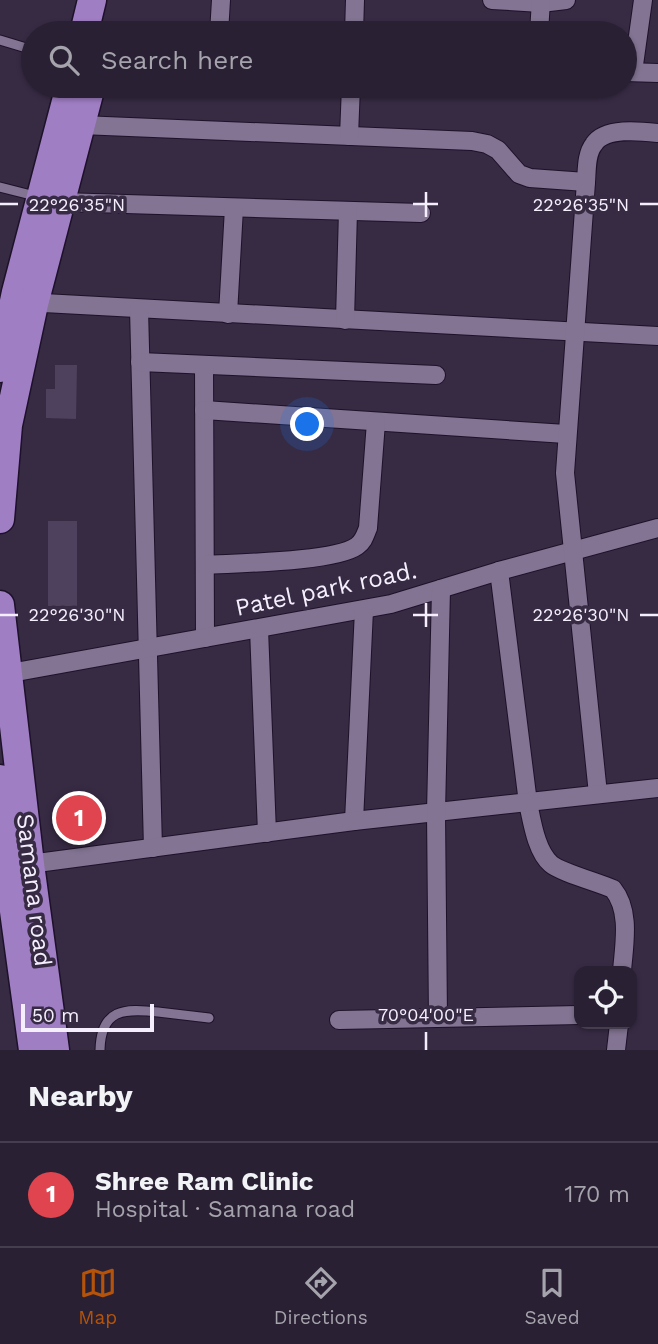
<!DOCTYPE html>
<meta charset="utf-8">
<style>
:root{--surface:#292033;--page:#352d3f;--text:#f1f3f6;--muted:#a5a3ac;--line:#453e4e;--accent:#b45309}
body{margin:0;font-family:"Work Sans",sans-serif;background:var(--page);color:var(--text)}
.controls{position:absolute;right:21px;bottom:21px;display:grid;overflow:hidden;border-radius:14px;box-shadow:0 2px 5px #0004}
.controls button{width:63px;height:63px;display:grid;place-items:center;padding:0;border:0;border-bottom:2px solid var(--line);background:var(--surface);color:var(--text);font:35px sans-serif}
.scale{position:absolute;left:21px;bottom:18px;width:133px;box-sizing:border-box;padding-left:7px;border:4px solid #f5effd;border-top:0;font-size:19px;line-height:24px;white-space:nowrap;color:#f5effd;-webkit-text-stroke:5px #372b44;paint-order:stroke}
.you{position:absolute;left:308px;top:425px;width:24px;height:24px;margin:-18px;border:5px solid #fff;border-radius:50%;background:#1a73e8;box-shadow:0 0 0 10px #1a73e833}
.badge{display:grid;place-items:center;width:46px;height:46px;border-radius:50%;background:var(--accent);color:#fff;font-size:23px;font-weight:700}
.pin{position:absolute;translate:-50% -50%;border:4px solid #fff;box-shadow:0 2px 7px #0006}
.list{margin:0;padding:0;list-style:none}
h2{display:flex;justify-content:space-between;align-items:center;height:91px;margin:0;padding:0 28px;font-size:30px}
h2 small{font-size:23px;font-weight:400;color:var(--muted)}
.list li{display:grid;grid-template-columns:46px 1fr auto;gap:21px;align-items:center;box-sizing:border-box;height:105px;padding:0 28px;border-top:2px solid var(--line)}
.list b{display:block;font-size:26px;white-space:nowrap}
.list p{margin:0;font-size:23px;white-space:nowrap;color:var(--muted)}
.list em{font-size:23px;font-style:normal;color:var(--muted)}
.icon{flex:none;width:38px;height:38px;fill:none;stroke:currentColor;stroke-width:2;stroke-linecap:round;stroke-linejoin:round}
.map{position:relative;flex:none;width:658px;height:1050px;overflow:hidden}
.search{position:absolute;background:var(--surface);box-shadow:0 2px 5px #0004;left:21px;right:21px;top:21px;height:77px;display:flex;align-items:center;gap:18px;box-sizing:border-box;padding:0 24px;border-radius:38px;color:var(--muted);font-size:26px}
.sheet{height:196px;background:var(--surface)}
nav{display:flex;justify-content:space-around;align-items:center;box-sizing:border-box;height:98px;border-top:2px solid var(--line);background:var(--surface);font-size:19px;color:var(--muted)}
nav a{display:grid;justify-items:center;gap:4px}
nav .on{color:var(--accent)}
.map>svg:first-child{display:block}
.building{fill:#4e415d}
.lines{fill:none;stroke-linecap:round;stroke-linejoin:round}
.service-casing{stroke:#1e122a;stroke-width:11}
.minor-casing{stroke:#1e122a;stroke-width:20}
.primary-casing{stroke:#1e122a;stroke-width:31}
.service{stroke:#827492;stroke-width:9}
.minor{stroke:#827492;stroke-width:18}
.primary{stroke:#a07ec4;stroke-width:28}
.ticks{fill:none;stroke:#f5effd;stroke-width:2.5}
.labels{text-anchor:middle;stroke-width:7;stroke-linejoin:round;paint-order:stroke}
.street-label{font-size:24px;fill:#f5effd;stroke:#372b44}
.ticks-label{font-size:18px;text-anchor:middle;fill:#f5effd;stroke:#372b44;stroke-width:7;stroke-linejoin:round;paint-order:stroke}
</style>
<div class="map">
<svg width="658" height="1050" viewBox="0 0 658 1050">
<rect width="100%" height="100%" fill="#372b44"/>
<g class="building">
<path d="M55 365H77L76 419 46 418V389H55Z"/>
<rect x="48" y="521" width="29" height="85"/>
<path d="M85 803 89 840 68 842 64 805Z"/>
</g>
<g class="lines">
<defs>
<g id="service">
<path d="M0 40 33 50"/>
<path d="M0 187 39 197"/>
<path d="M100 1050C101 1009 124 1008 158 1012 175 1014 192 1016 209 1018"/>
</g>
<g id="minor">
<path d="M492 0 541 3 566 0"/>
<path d="M219 33 221 0"/>
<path d="M354 33 355 0"/>
<path d="M539 33 541 0"/>
<path d="M625 72 658 73"/>
<path d="M633 72 643 0"/>
<path d="M81 125 472 141 487 144 498 150 519 174 530 178 586 182"/>
<path d="M349 136 351 86"/>
<path d="M61 202 421 213"/>
<path d="M25 302 658 336"/>
<path d="M139 309 153 848"/>
<path d="M228 314 234 208"/>
<path d="M345 320 348 211"/>
<path d="M140 362 436 375"/>
<path d="M204 365 205 638"/>
<path d="M204 410 566 434"/>
<path d="M205 565C236 563 335 562 357 546 364 541 365 535 368 528L376 422"/>
<path d="M499 571 528 803C532 821 536 851 551 864 560 872 600 883 613 889 631 911 624 945 622 971"/>
<path d="M259 629 267 833"/>
<path d="M0 675 391 604 499 571 658 528"/>
<path d="M598 794 565 473 586 182C587 170 586 154 594 144 605 127 640 131 658 133"/>
<path d="M354 821 364 610"/>
<path d="M22 865 354 821 658 788"/>
<path d="M438 1018 436 813 441 589"/>
<path d="M339 1020 579 1015"/>
<path d="M616 1050 619 1024"/>
</g>
<g id="primary">
<path d="M84 33 92 0"/>
<path d="M0 368 16 292 70 86"/>
<path d="M0 519 8 425 34 304 91 86"/>
<path d="M0 605 30 864 55 1050"/>
<path d="M0 779 11 889 33 1050"/>
</g>
</defs>
<use href="#service" class="service-casing"/>
<use href="#minor" class="minor-casing"/>
<use href="#primary" class="primary-casing"/>
<use href="#service" class="service"/>
<use href="#minor" class="minor"/>
<use href="#primary" class="primary"/>
</g>
<path class="ticks" d="M426 192V217M0 204H18M413 204H438M640 204H658M426 603V627M0 615H18M413 615H438M640 615H658M426 1032V1050"/>
<g class="labels">
<g class="street-label">
<text transform="translate(326 589) rotate(-12)" y="8">Patel park road.</text>
<text transform="translate(34 890) rotate(83)" y="8">Samana road</text>
</g>
</g>
<g class="ticks-label">
<text x="77" y="211">22°26'35"N</text>
<text x="581" y="211">22°26'35"N</text>
<text x="77" y="621">22°26'30"N</text>
<text x="581" y="621">22°26'30"N</text>
<text x="426" y="1021">70°04'00"E</text>
</g>
</svg>
<div class="controls">
<button><svg class="icon" aria-label="locate" viewBox="0 0 24 24"><circle cx="12" cy="12" r="6"/><path d="M12 2v4M12 18v4M2 12h4M18 12h4"/></svg></button>
</div>
<div class="scale">50 m</div>
<div class="you"></div>
<div class="pin badge" style="left:79px;top:818px;background:#e0444e">1</div>
<div class="search"><svg class="icon" aria-label="search" viewBox="0 0 24 24"><circle cx="10" cy="10" r="6"/><path d="M15 15l6 6"/></svg>Search here</div>
</div>
<section class="sheet">
<h2>Nearby<small></small></h2>
<ul class="list">
<li><span class="badge" style="background:#e0444e">1</span><div><b>Shree Ram Clinic</b><p>Hospital · Samana road</p></div><em>170 m</em></li>
</ul>
</section>
<nav>
<a class="on"><svg class="icon" aria-label="map" viewBox="0 0 24 24"><path d="M3 6l6-2 6 2 6-2v14l-6 2-6-2-6 2zM9 4v14M15 6v14"/></svg>Map</a>
<a><svg class="icon" aria-label="directions" viewBox="0 0 24 24"><path d="M12 3l9 9-9 9-9-9zM9 14v-3h6M13 9l2 2-2 2"/></svg>Directions</a>
<a><svg class="icon" aria-label="saved" viewBox="0 0 24 24"><path d="M7 4h10v16l-5-4-5 4z"/></svg>Saved</a>
</nav>
